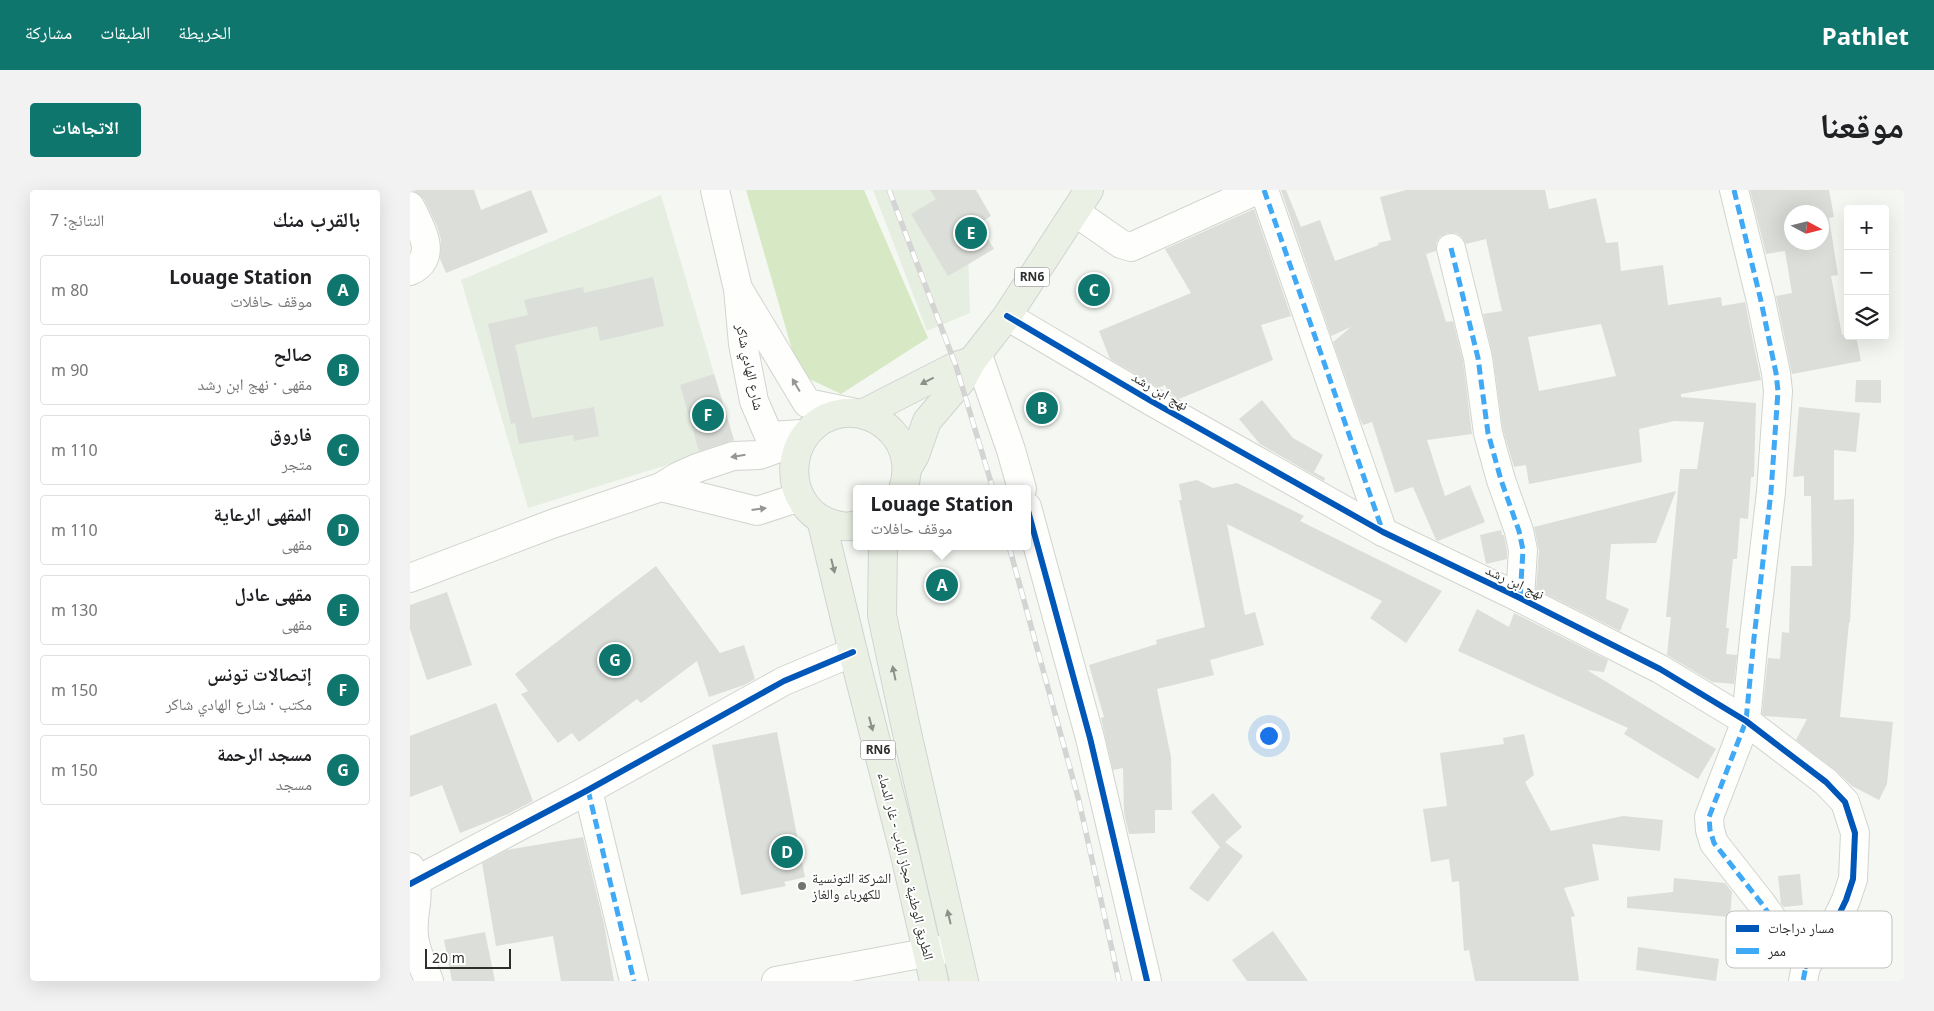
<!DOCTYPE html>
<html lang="ar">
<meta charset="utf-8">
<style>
:root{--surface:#fff;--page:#f2f2f2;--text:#202124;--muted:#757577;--line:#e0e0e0;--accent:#0f766e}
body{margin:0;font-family:"Noto Sans","Noto Naskh Arabic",sans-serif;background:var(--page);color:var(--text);direction:rtl}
.controls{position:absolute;right:15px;top:15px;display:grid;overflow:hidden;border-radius:5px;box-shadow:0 5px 20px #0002}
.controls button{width:45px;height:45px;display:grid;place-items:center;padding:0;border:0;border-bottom:1px solid var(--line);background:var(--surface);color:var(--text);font:25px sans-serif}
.compass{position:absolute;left:1374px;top:15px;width:45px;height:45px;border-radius:50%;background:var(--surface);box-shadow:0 5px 20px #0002;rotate:97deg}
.scale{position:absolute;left:15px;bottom:12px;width:86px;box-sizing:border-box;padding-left:5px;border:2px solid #2d2f2b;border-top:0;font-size:14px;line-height:18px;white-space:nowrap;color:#2d2f2b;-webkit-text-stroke:4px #fff;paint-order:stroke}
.you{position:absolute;left:858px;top:545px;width:18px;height:18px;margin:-12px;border:4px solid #fff;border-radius:50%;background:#1a73e8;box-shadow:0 0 0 8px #1a73e833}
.badge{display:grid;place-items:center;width:32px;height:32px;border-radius:50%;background:var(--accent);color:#fff;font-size:16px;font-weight:700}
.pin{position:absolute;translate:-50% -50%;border:2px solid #fff;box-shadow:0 1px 5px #0006}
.popup{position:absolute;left:443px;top:295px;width:178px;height:65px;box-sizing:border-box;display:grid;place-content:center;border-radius:5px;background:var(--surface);filter:drop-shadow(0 1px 4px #0005);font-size:16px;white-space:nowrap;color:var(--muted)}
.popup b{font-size:19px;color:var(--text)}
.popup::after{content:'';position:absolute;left:50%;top:100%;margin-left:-10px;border:10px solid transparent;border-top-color:var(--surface)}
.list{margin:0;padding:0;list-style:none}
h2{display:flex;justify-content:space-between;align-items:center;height:65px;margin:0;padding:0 20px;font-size:21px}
h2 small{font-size:16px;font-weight:400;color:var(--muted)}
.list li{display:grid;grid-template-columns:32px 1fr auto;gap:15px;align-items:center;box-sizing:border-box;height:70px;margin:0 10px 10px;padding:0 10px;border:1px solid var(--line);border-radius:5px}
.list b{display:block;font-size:19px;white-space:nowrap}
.list p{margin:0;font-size:16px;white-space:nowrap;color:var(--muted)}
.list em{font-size:16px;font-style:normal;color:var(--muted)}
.icon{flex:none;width:28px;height:28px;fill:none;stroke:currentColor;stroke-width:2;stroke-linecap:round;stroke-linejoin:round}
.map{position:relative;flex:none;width:1494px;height:791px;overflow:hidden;direction:ltr;border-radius:5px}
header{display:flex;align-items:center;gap:30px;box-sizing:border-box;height:70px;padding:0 25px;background:var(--accent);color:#fff}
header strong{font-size:24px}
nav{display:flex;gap:28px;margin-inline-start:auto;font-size:18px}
.intro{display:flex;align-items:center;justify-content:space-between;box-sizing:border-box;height:120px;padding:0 30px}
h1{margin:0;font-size:35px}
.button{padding:12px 22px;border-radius:5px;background:var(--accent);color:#fff;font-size:18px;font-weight:700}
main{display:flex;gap:30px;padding:0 30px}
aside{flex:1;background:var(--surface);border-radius:5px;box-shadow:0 5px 20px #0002}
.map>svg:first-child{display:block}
.built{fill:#e6eee1}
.green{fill:#d6e9c4}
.building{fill:#dbded9;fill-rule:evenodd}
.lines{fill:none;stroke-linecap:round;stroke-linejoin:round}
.minor-casing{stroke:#d1d4cf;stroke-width:30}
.major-casing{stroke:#d1d3d0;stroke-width:30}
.minor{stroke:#fefefd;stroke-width:28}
.major{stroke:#ebf0e5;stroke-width:28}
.rail-casing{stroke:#d3d4d3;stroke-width:5.5}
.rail{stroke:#fff;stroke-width:4;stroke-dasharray:11;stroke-linecap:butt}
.quiet{stroke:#3fa9f5;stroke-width:5;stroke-dasharray:10 5;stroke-linecap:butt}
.cycleway-casing{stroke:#fff;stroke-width:9}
.cycleway{stroke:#0057b8;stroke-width:6}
.oneway{fill:#8c9088}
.oneway2{fill:#969694}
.poi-dot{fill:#737571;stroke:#fff;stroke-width:2}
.labels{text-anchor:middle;stroke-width:4;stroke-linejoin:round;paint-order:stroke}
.shield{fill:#fff;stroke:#6c6d6b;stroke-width:1}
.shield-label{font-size:12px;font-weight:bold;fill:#2d2f2b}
.street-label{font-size:14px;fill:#2d2f2b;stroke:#fff}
.poi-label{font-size:14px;fill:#2d2f2b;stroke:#fff;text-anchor:start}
.key{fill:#fff;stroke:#c0c1bf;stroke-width:1}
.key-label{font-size:14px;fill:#2d2f2b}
</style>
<header>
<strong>Pathlet</strong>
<nav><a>الخريطة</a><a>الطبقات</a><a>مشاركة</a></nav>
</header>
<div class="intro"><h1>موقعنا</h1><a class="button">الاتجاهات</a></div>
<main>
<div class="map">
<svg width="1494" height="791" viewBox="0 0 1494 791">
<rect width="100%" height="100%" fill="#f5f8f2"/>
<g class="built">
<path d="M463 0H531L558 61 560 123 517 141Z"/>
<path d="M251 5 325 254 118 318 51 90Z"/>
</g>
<path class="green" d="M336 0H454L518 148 431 204 389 184Z"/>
<g class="building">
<path d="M3 0H64L71 20 121 0 138 42 36 83 30 69 31 50 27 36 14 9Z"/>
<path d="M520 0H566L581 26 569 34 584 59 538 86 501 24 526 9Z"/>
<path d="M871 0H876L891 37 910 30 925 71 969 55 968 53 981 50 970 7 996 0H1135L1139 19 1186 8 1196 53 1208 52 1211 81 1253 75 1258 115 1311 107 1312 116 1335 112 1351 190 1271 204V207L1346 213 1344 287H1341L1338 329 1330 328 1327 369H1323L1316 438H1319L1316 464 1327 465 1324 494 1302 492 1257 465 1261 427H1256L1270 279H1287L1294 232 1264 231 1229 239 1232 272 1119 294 1116 275 1104 277 1093 240 1083 166 1073 124 1092 121 1076 49 1056 54 1052 47 1046 43H1037L1030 47 1026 53V61L1016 64 1036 132 1043 131 1053 171 1062 244 1017 250 1035 306 1060 295 1075 332 1028 351 1026 350 1003 297 985 303 962 232 953 235 950 229 923 152 941 137 921 146ZM1191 134 1206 186 1129 201 1118 147Z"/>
<path d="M1340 0H1419L1424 27 1419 28 1428 85 1421 86 1432 145 1438 144V146H1446L1451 171 1382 184 1366 106 1382 103 1375 61 1356 64ZM1382 22H1412V52H1382Z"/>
<path d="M844 19 881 126 851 135 863 170 769 209 758 202 755 195 749 198 700 169 689 141 781 103 755 59Z"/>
<path d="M243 87 254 136 190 151 187 136 105 155 122 228 184 217 189 246 164 251 163 245 109 254 105 233 101 234 78 134 118 125 114 110 173 97 174 103Z"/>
<path d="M304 184 324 250 289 261 270 195Z"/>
<path d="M1446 190H1471V213L1445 212Z"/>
<path d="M852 210 883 248 913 265 904 282 915 288 914 291 850 254 829 229Z"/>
<path d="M1389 217 1450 223 1446 262 1424 260V310L1444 309V348L1440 433 1439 432 1430 527 1483 532 1477 594 1469 610 1442 596 1425 580 1386 550 1397 529 1355 526 1352 524 1358 468 1370 469 1372 442 1379 443 1381 376H1402L1401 306H1394V286L1383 287Z"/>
<path d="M787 290 803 298 827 293 894 326 890 331 1032 401 996 453 960 428 972 411 817 334 835 425 845 422 854 455 800 470 804 485 747 499 761 567 762 620H745V643L719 644 714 623 713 578 703 580 691 528 694 527 679 475 747 454 746 450 795 437 769 310H772L769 294Z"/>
<path d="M1266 301 1246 353 1201 354 1196 409 1219 419 1210 441 1126 399 1129 361 1124 337Z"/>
<path d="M1091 340 1092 345H1094L1097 361V369L1076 374 1070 345Z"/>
<path d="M246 376 310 463 334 455 345 489 334 495 299 507 287 471 231 513 227 509 169 552 162 543 148 553 111 504 118 501 105 484Z"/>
<path d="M37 402 62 475 17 490 0 439V415Z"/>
<path d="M1067 419 1099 437 1104 423 1198 470 1194 482 1177 480 1306 559 1288 589 1214 544 1218 538 1048 461Z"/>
<path d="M86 513 123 611 98 624 50 643 32 595 0 607V546Z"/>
<path d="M367 542 395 687 374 692 376 696 331 705 302 555Z"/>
<path d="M1114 544 1124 585 1115 592 1141 641 1213 626 1253 630 1250 661 1182 654 1189 690 1154 698 1165 726 1161 727 1169 791H1065L1059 760 1054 761 1049 691 1042 692 1039 669 1021 672 1013 619 1037 616 1030 563 1094 554 1093 548Z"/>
<path d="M803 603 832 637 815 652 833 666 798 712 779 698 810 657 781 622Z"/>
<path d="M173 647 194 734 204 791H151L143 746 86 756 72 673 97 660Z"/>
<path d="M1390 684 1393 715 1374 717 1371 714 1368 686Z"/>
<path d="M1264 688 1315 693 1322 702 1320 727 1217 718V707L1263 702Z"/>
<path d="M863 741 898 791H837L822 770Z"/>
<path d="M75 742 85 791H42L34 750Z"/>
<path d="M1228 757 1309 769 1306 791 1226 780Z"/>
</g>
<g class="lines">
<defs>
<g id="minor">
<path d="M305 0 328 99 333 154 344 211 359 246 392 244"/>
<path d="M854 0 973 342"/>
<path d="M1324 0 1351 111 1366 183 1368 201 1361 302 1344 448 1336 531 1299 627 1300 640 1304 653 1352 714 1396 776 1393 791"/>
<path d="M0 16C10 36 30 68 0 81"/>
<path d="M665 22 711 54 721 57 847 0"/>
<path d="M1041 58 1068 168 1078 243 1091 290 1109 341 1113 360 1110 408"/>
<path d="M329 100 397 213 441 222"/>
<path d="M597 126 741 211 973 342 1110 408 1250 479 1336 531 1416 592 1435 612 1445 643 1443 689 1436 710 1425 733 1396 776"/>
<path d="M568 165 601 260 612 299"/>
<path d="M251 297 347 321 390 307"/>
<path d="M617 317 680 548 737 791"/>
<path d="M0 388 142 334 251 297 269 286 287 278 323 266 349 265 391 250"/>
<path d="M178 600 224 791"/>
<path d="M0 677C14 708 1 718 4 746 5 761 14 777 19 791"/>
<path d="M0 694 178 600 374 491 443 462"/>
<path d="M366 791 542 758"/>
</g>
<g id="major">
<path d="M449 223 456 222 546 176 562 171"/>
<path d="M497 279 505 265 517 231 551 191 562 171 597 126 679 0"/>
<path d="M411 329 443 462 495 665 524 791"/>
<path d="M447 335C442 336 436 337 432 336 367 327 369 232 434 223 452 221 470 229 482 242 496 256 500 280 493 299"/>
<path d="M473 356 472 425 497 543 554 791"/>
</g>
</defs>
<use href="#minor" class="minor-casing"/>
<use href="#major" class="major-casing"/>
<use href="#minor" class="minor"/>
<use href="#major" class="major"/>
<defs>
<g id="rail">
<path d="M479 0 546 176 583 299"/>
<path d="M599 356 669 611 709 791"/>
</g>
</defs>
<use href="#rail" class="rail-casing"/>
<use href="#rail" class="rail"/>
<g class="quiet">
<path d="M854 0 973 342"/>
<path d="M1324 0 1351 111 1366 183 1368 201 1361 302 1344 448 1336 531 1299 627 1300 640 1304 653 1352 714 1396 776 1393 791"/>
<path d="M1041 58 1068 168 1078 243 1091 290 1109 341 1113 360 1110 408"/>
<path d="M178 600 224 791"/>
</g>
<defs>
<g id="cycleway">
<path d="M597 126 741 211 973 342 1110 408 1250 479 1336 531 1416 592 1435 612 1445 643 1443 689 1436 710 1425 733 1396 776"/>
<path d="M617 317 680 548 737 791"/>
<path d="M0 694 178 600 374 491 443 462"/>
</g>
</defs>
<use href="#cycleway" class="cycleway-casing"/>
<use href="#cycleway" class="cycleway"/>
</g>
<defs><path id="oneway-solid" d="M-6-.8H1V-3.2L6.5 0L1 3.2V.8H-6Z" transform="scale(1.25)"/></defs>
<g class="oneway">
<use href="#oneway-solid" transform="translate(517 191) rotate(153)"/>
<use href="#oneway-solid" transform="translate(423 376) rotate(76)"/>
<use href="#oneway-solid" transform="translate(484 483) rotate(-102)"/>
<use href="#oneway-solid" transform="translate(461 534) rotate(75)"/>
<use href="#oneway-solid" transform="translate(539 727) rotate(-103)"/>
</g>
<g class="oneway2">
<use href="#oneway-solid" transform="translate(386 195) rotate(-121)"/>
<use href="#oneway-solid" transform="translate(328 266) rotate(171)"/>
<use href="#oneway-solid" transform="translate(349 319) rotate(-7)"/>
</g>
<circle class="poi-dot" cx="392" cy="696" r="5"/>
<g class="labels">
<g class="shield">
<rect x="604.5" y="77.5" width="35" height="19" rx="4"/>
<rect x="450.5" y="550.5" width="35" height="19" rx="4"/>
</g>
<g class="shield-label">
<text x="622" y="91">RN6</text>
<text x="468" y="564">RN6</text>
</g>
<g class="street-label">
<text transform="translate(340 177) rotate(78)" y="5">شارع الهادي شاكر</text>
<text transform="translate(750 201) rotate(30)" y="5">نهج ابن رشد</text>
<text transform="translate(1105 392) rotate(25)" y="5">نهج ابن رشد</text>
<text transform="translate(496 676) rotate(76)" y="5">الطريق الوطنية مجاز الباب - غار الدماء</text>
</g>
<g class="poi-label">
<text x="402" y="693">الشركة التونسية<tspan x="402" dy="16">للكهرباء والغاز</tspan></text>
</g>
</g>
<rect x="1316" y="721" width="166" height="57" rx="8" class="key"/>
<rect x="1326" y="735" width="23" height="7" fill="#0057b8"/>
<rect x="1326" y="758" width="23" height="6" fill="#3fa9f5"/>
<g class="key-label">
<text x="1358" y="743">مسار دراجات</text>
<text x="1358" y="766">ممر</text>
</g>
</svg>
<div class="controls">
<button>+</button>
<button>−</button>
<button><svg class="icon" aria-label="layers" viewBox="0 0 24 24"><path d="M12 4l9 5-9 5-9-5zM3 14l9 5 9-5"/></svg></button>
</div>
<svg class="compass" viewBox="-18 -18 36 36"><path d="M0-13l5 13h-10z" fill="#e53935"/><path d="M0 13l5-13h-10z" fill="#757577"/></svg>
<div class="scale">20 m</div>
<div class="you"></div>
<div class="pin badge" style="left:532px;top:395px">A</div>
<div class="popup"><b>Louage Station</b>موقف حافلات</div>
<div class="pin badge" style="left:632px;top:218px">B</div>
<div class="pin badge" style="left:684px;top:100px">C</div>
<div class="pin badge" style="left:377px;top:662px">D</div>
<div class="pin badge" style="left:561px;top:43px">E</div>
<div class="pin badge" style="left:298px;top:225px">F</div>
<div class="pin badge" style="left:205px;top:470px">G</div>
</div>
<aside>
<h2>بالقرب منك<small>النتائج: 7</small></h2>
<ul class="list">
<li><span class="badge">A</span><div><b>Louage Station</b><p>موقف حافلات</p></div><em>80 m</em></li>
<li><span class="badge">B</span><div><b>صالح</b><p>مقهى · نهج ابن رشد</p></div><em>90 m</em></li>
<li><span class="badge">C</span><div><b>فاروق</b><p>متجر</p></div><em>110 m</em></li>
<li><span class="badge">D</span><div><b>المقهى الرعاية</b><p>مقهى</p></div><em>110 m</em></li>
<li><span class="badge">E</span><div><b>مقهى عادل</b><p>مقهى</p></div><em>130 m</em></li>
<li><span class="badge">F</span><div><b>إتصالات تونس</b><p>مكتب · شارع الهادي شاكر</p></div><em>150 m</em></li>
<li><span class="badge">G</span><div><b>مسجد الرحمة</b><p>مسجد</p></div><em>150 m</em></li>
</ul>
</aside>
</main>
